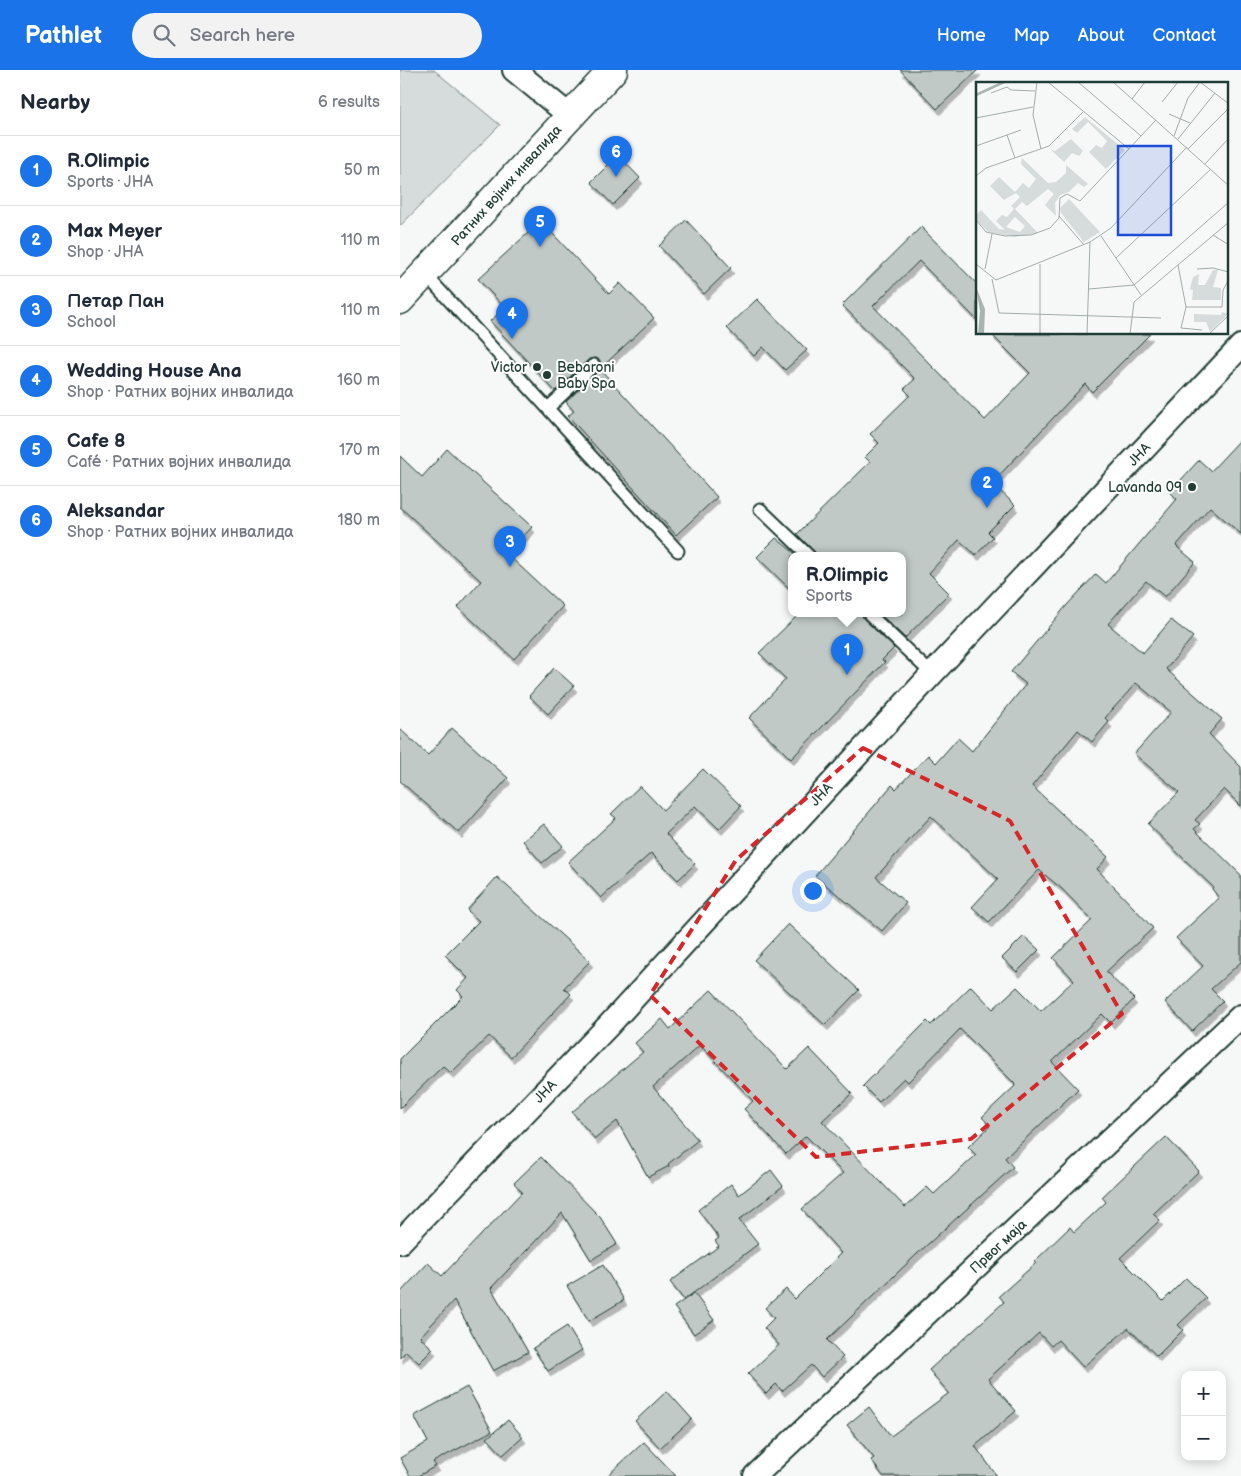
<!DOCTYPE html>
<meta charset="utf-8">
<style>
:root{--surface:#fff;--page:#f2f2f3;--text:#1f2937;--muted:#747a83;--line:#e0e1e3;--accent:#1a73e8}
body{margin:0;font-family:"Balsamiq Sans",sans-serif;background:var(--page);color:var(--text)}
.controls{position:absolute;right:15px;bottom:15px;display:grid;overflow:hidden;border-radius:10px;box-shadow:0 2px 12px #0003}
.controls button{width:45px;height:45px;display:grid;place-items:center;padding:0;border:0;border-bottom:1px solid var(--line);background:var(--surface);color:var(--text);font:25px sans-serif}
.you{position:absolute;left:412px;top:820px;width:18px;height:18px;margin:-12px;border:4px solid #fff;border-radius:50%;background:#1a73e8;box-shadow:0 0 0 8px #1a73e833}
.badge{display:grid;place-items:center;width:32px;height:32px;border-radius:50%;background:var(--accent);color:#fff;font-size:16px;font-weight:700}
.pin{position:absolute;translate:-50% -41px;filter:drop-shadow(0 1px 2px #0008)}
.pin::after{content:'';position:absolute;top:26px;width:18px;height:15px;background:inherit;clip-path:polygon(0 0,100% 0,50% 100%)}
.popup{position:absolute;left:388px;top:482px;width:118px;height:65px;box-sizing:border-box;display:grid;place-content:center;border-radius:10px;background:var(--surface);filter:drop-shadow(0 1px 4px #0005);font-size:16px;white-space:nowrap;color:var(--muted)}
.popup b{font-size:19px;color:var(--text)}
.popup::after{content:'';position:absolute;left:50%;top:100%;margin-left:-10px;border:10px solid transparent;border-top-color:var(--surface)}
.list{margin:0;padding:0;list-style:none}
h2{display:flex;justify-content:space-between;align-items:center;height:65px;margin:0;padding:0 20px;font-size:21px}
h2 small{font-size:16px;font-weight:400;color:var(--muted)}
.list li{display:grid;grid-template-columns:32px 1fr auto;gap:15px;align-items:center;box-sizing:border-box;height:70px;padding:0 20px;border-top:1px solid var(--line)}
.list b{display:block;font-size:19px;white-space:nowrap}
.list p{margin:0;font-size:16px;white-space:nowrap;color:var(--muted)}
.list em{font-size:16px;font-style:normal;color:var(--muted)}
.icon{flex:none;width:28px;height:28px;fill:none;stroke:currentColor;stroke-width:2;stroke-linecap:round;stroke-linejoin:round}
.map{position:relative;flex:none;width:841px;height:1406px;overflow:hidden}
header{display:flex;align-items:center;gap:30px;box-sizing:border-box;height:70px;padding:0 25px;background:var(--accent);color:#fff}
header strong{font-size:24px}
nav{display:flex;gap:28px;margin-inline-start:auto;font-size:18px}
.search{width:350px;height:45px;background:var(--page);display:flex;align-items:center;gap:12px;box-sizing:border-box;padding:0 18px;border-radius:28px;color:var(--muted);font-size:19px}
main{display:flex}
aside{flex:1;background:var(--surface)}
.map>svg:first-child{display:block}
.green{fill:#d6dcdb;stroke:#7a8c88}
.building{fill:#c0c9c6;stroke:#1f3d34;filter:url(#shadow)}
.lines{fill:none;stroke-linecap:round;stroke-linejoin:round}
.lane-casing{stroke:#1f3d34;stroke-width:15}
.street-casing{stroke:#1f3d34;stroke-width:26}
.secondary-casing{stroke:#1f3d34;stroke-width:31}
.lane{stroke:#fff;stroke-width:11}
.street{stroke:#fff;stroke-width:22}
.secondary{stroke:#fff;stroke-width:28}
.marked{fill:none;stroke:#d62828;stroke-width:4;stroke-dasharray:10 6;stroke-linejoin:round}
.poi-dot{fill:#1f3d34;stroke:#fff;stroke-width:2}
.labels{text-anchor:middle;stroke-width:4;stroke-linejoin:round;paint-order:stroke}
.street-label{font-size:14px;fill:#1f3d34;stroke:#fff}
.poi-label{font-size:14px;fill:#1f3d34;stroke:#fff;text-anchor:end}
.inset-river{fill:none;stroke:#aab5b1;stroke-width:2.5}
.inset-road{fill:none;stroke:#a0ada9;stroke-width:1}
.view{fill:#1d4ed8;fill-opacity:0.15;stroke:#1d4ed8;stroke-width:2.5}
.inset-edge{fill:none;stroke:#1f3d34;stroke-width:2.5}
</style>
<header>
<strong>Pathlet</strong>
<div class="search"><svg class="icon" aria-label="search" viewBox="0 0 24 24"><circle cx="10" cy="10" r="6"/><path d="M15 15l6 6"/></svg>Search here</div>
<nav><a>Home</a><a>Map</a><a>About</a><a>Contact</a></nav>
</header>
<main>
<aside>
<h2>Nearby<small>6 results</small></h2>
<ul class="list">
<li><span class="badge">1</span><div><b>R.Olimpic</b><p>Sports · ЈНА</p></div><em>50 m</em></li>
<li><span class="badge">2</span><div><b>Max Meyer</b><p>Shop · ЈНА</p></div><em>110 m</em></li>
<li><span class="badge">3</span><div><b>Петар Пан</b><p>School</p></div><em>110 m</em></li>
<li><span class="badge">4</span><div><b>Wedding House Ana</b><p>Shop · Ратних војних инвалида</p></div><em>160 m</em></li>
<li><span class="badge">5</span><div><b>Cafe 8</b><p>Café · Ратних војних инвалида</p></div><em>170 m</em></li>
<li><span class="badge">6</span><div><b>Aleksandar</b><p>Shop · Ратних војних инвалида</p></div><em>180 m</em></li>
</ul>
</aside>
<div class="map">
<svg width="841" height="1406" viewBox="0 0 841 1406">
<defs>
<filter id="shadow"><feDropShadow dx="3" dy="5.5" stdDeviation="0" flood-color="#0004"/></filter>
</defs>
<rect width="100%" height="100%" fill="#f6f7f7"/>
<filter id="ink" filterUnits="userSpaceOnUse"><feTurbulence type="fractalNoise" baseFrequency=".02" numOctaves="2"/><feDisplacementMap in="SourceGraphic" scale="10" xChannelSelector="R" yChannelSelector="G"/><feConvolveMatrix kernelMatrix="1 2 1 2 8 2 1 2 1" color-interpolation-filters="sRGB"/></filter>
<g filter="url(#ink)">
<path class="green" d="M0 0H34L100 55 0 156Z"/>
<g class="building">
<path d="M500 0H578L537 39Z"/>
<path d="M218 85 240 108 213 135 191 112Z"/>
<path d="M286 150 331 198 304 224 259 176Z"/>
<path d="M141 151 209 224 220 213 254 248 200 299 317 427 276 465 168 346 174 341 166 332 199 300 200 290 196 288 189 289 155 321 90 251 105 238 78 209Z"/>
<path d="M521 157 577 214V250L519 191 473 236 585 350 630 303 591 264H750L692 322 685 314 592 413 615 435 588 462 593 467 576 485 559 470 529 503 549 523 505 568 480 544H502V486H416L414 481 397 464 470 392 465 387 479 373 470 364 510 325 504 319 515 309 442 235Z"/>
<path d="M357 229 407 280 385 300 363 277 354 286 327 258Z"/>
<path d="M841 369V464L810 437 776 476 795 492 765 527 746 511 708 554 743 583 771 550 793 567 766 599 822 649 809 664 841 697V736L824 719 795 750 800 754 794 759 841 805V892L811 919 823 931 792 961 765 932 803 896 776 868 819 828 812 819 813 817 748 754 779 722 734 684 771 642 736 613 705 648 709 652 692 672 678 660 632 716 708 787 697 799 753 858 706 902 734 929 711 953 702 944 652 992 678 1019 605 1088 613 1097 516 1185 427 1270 443 1287 422 1307 411 1295 382 1321 376 1314 366 1324 348 1304 379 1275 364 1258 374 1248 365 1238 386 1219 395 1229 441 1183 402 1139 443 1103 406 1066 386 1084 344 1039 353 1031 300 975 253 1017 298 1070 268 1094 269 1096 248 1107 217 1051 195 1069 172 1042 243 982 235 973 262 949 270 959 311 920 387 999 409 978 452 1023 422 1051 505 1137 527 1117 534 1124 576 1085 568 1077 590 1056 582 1047 615 1016 614 1013 560 959 508 1012 504 1008 479 1032 463 1016 527 951 531 955 571 916 593 939 617 917 641 941 674 910 653 888 692 850 662 819 639 800 589 852 572 837 598 809 531 746 476 807 506 833 482 861 415 806 492 715 496 719 528 685 536 693 558 668 572 681 626 614 611 602 667 535 696 504 706 513 777 429 770 422 799 390 811 401Z"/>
<path d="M47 379 132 457 107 484 163 536 114 589 58 537 81 511 0 437V386L22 407Z"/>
<path d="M376 468 398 486H392V521L357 487Z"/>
<path d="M399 544H462L464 549 494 578 482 590 485 592 391 689 349 648 386 609 359 583Z"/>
<path d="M154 598 174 616 148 644 129 626Z"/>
<path d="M52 658 108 708 59 763 0 711V659L28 685Z"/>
<path d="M303 699 341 736 319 759 295 736 266 764 295 794 278 810 251 783 201 828 168 792 216 748 211 744 240 716 263 740Z"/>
<path d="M144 754 163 776 142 793 123 771Z"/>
<path d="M97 807 190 891 164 918 171 924 111 987 89 966 51 1003 43 996 0 1038V989L63 926 57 920 68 908 45 885 79 851 67 840Z"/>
<path d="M388 854 459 920 425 955 354 890Z"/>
<path d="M624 866 639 880 617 902 602 888Z"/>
<path d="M766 1067 799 1101 753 1144 760 1150 720 1188 763 1231 786 1208 806 1228 778 1255 783 1260 757 1286 728 1258 683 1297 658 1270 651 1276 639 1263 588 1309 616 1341 575 1376 597 1406H483L471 1390 474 1388 447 1355 469 1337 491 1366 549 1323 529 1300 604 1232 599 1226 636 1193 634 1192 670 1157 674 1162 706 1132 702 1127Z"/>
<path d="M141 1087 200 1147 217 1174 191 1190 162 1143 91 1218 128 1282 93 1301 54 1230 20 1267 33 1279 19 1293 6 1281 0 1288V1223L28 1193 42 1206 122 1122 114 1113Z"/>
<path d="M371 1100 383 1116 339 1150 358 1174 284 1230 270 1212 319 1176 315 1171 319 1168 298 1140 331 1114 339 1125Z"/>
<path d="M203 1195 224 1230 189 1251 167 1216Z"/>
<path d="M294 1223 314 1250 294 1264 274 1237Z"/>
<path d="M167 1256 182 1280 148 1301 133 1278Z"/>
<path d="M67 1317 92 1361 33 1392 36 1396 18 1406H10L0 1388 28 1372 14 1346Z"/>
<path d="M267 1321 292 1349 260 1378 235 1351Z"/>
<path d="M108 1350 123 1367 103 1385 87 1368Z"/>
<path d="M244 1372 276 1406H207Z"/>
</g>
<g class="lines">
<defs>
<g id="lane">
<path d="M25 204 278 481"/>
<path d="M148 338 194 295"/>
<path d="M360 439 409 486"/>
<path d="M469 544 532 604"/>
</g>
<g id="street">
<path d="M114 0 170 46"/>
<path d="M0 1172 209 955 532 604 841 276"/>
<path d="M355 1406 841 946"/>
</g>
<path id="secondary" d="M0 230 213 0"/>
</defs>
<use href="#lane" class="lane-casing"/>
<use href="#street" class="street-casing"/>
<use href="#secondary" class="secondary-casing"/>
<use href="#lane" class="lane"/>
<use href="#street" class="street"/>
<use href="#secondary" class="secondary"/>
</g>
</g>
<path class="marked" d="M463 678 610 751 722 944 571 1069 416 1087 250 925 336 790Z"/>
<g class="poi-dot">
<circle cx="137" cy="297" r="5"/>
<circle cx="147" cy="305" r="5"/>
<circle cx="792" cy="417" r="5"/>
</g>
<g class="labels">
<g class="street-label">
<text transform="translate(106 115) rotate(-48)" y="5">Ратних војних инвалида</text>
<text transform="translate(739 384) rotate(-47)" y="5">ЈНА</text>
<text transform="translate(421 724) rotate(-47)" y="5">ЈНА</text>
<text transform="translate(145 1021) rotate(-46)" y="5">ЈНА</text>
<text transform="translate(598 1176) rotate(-43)" y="5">Првог маја</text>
</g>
<g class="poi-label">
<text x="127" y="302">Victor</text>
<text x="157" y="302" text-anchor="start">Bebaroni<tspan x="157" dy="16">Baby Spa</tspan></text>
<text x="782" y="422">Lavanda 09</text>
</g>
</g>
<g transform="translate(576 12)">
<rect width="252" height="252" fill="#f6f7f7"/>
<path d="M109 35 149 68 130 87 113 70 120 63 126 66 131 59 112 40 101 51 96 47ZM95 57 107 69 103 74 96 71 88 80 74 67 79 69ZM46 76 72 101 80 100 90 91V83L112 102 108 105 102 101 93 110 84 113 79 121 80 134 69 123 78 112 72 107 51 124 46 120 39 127 62 151 39 155 12 150 0 138V133L5 128 23 147 29 148 20 139 26 133 31 135 38 127 35 124 44 115 40 111 28 118 14 104 23 95 39 110 47 101 53 106 60 97 45 82ZM39 135 49 144 44 150 30 145ZM93 117 124 150 108 160 85 131 84 126ZM237 188H242L237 205 245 206V218H216L217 208 214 207 217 195 223 192 222 203H229ZM246 230 252 232 234 250 230 240H218V232L245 233Z" fill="#d6dcdb" fill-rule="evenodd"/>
<path d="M0 205 9 227 8 252H2L4 229Z" fill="#aab5b1"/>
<path class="inset-river" d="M0 13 28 0"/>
<path class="inset-road" d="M61 0 57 33 65 67M72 0 153 67M102 0 165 54M137 0 253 104M224 0 253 22M15 11 31 5 35 8 59 9M156 17 169 0M186 20 202 0M193 32 214 41M0 36 57 25M31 53 39 76M198 54 212 16 224 0M202 57 239 11M0 64 45 48M212 67 253 26M229 82 253 56M0 94 10 86 73 64 107 30M83 134 108 163M0 138 10 150 29 154 55 153 74 146 83 136 84 116 91 112 104 119 180 38M237 153 253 163M125 154 165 213M140 176 235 87M0 182 20 198 114 160 135 146 211 65M202 183 210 225 205 246 226 248M9 187 16 152M221 187 237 186 253 190M16 197 23 231 185 236M113 207 158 203 253 120M210 225H246L247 208 253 197M64 252V182M111 252 114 160M154 252 158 220 253 140M233 252 253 233"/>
<path class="view" d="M142 64H195V153H142Z"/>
<rect width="252" height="252" class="inset-edge"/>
</g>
</svg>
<div class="controls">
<button>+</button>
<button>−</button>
</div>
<div class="you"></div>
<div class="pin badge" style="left:447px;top:605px">1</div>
<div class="popup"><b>R.Olimpic</b>Sports</div>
<div class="pin badge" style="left:587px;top:438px">2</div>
<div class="pin badge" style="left:110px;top:497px">3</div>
<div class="pin badge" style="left:112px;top:269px">4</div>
<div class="pin badge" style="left:140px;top:177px">5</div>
<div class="pin badge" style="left:216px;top:107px">6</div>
</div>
</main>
